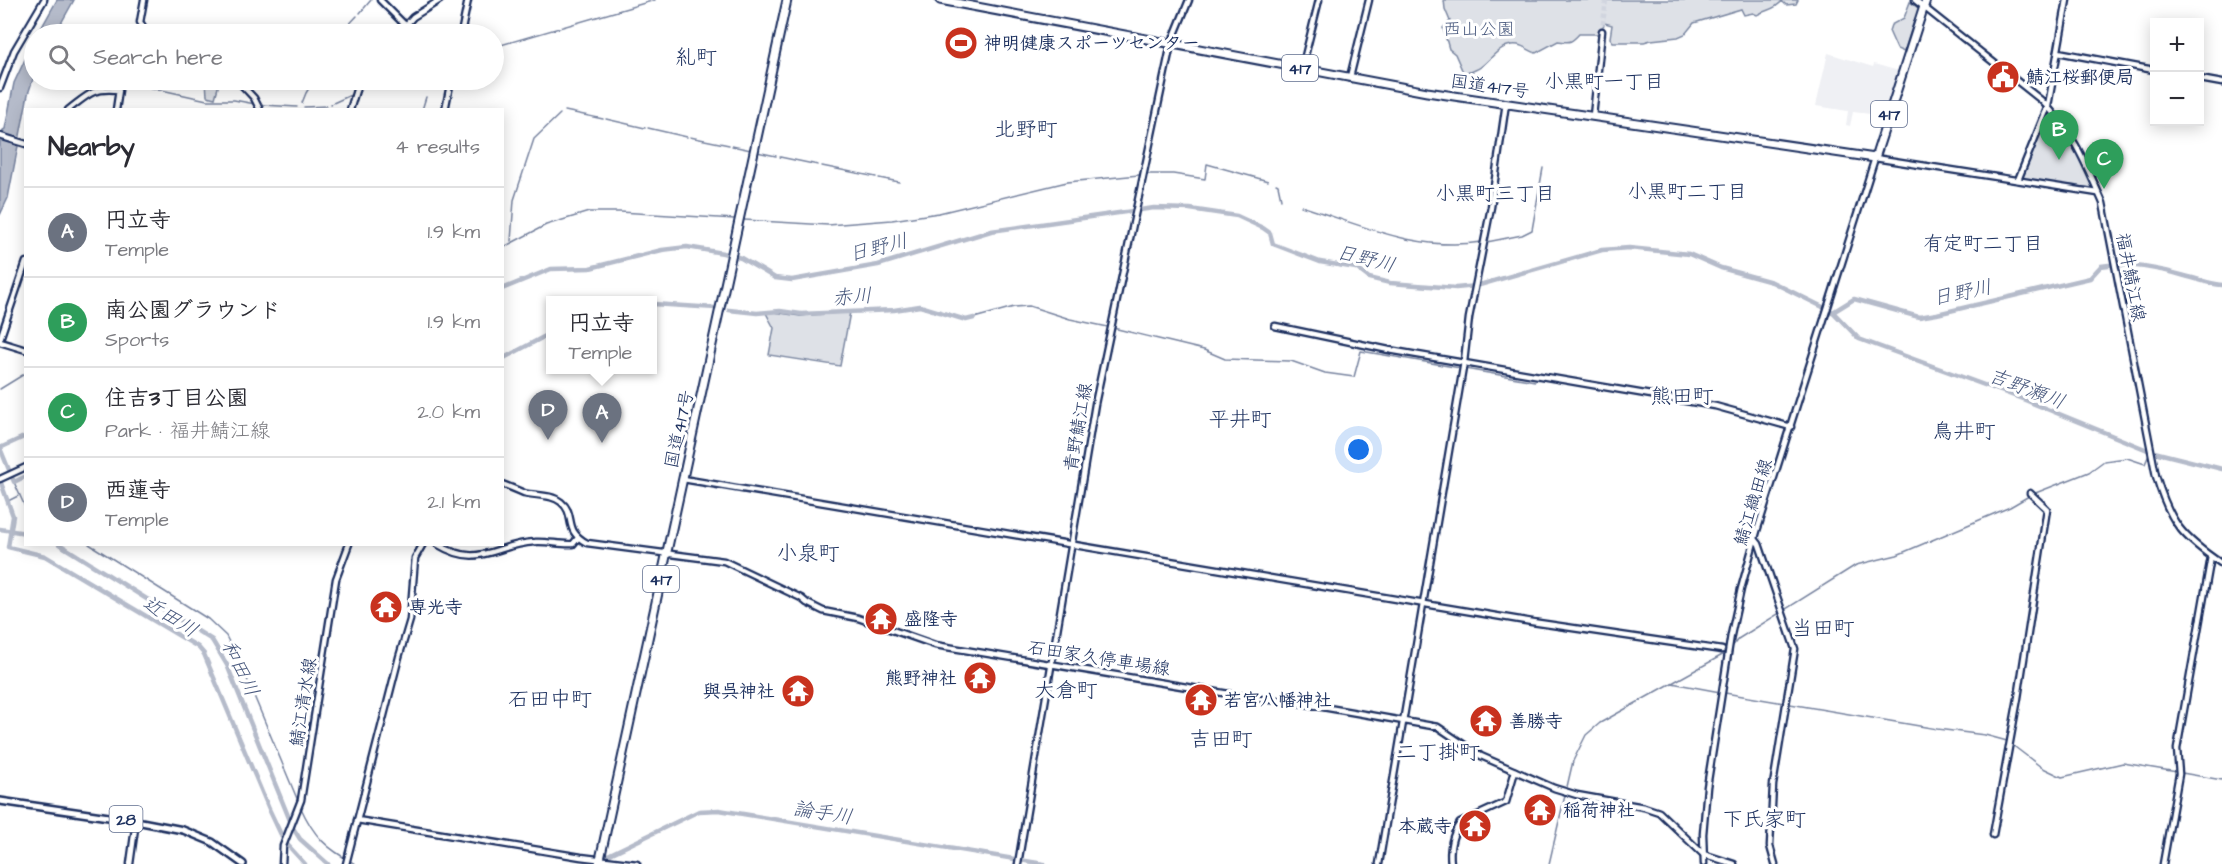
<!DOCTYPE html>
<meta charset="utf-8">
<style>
:root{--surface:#fff;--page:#f2f2f3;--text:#2b2b33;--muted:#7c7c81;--line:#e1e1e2;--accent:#0b8043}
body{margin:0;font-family:"Architects Daughter","Klee One",sans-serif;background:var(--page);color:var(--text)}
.controls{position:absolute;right:18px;top:18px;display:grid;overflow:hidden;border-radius:0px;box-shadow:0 3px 15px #0003}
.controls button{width:54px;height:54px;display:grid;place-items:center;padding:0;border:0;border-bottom:2px solid var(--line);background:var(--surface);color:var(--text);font:30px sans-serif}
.you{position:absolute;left:1359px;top:450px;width:21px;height:21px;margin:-15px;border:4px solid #fff;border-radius:50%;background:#1a73e8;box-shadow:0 0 0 9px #1a73e833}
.badge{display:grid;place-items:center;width:39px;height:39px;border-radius:50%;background:var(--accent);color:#fff;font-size:20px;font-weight:700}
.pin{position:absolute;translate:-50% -50px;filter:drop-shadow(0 2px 3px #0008)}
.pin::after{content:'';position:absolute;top:32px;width:21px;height:18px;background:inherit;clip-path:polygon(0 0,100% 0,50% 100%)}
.popup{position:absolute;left:546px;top:296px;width:111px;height:78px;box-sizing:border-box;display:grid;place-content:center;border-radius:0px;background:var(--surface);filter:drop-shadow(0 2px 4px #0005);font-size:20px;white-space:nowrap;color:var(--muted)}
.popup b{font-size:22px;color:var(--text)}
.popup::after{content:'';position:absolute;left:50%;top:100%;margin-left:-12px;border:12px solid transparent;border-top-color:var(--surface)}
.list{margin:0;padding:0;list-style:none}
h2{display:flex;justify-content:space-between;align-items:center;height:78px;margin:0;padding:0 24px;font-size:26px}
h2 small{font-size:20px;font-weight:400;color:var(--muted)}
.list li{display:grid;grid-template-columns:39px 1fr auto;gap:18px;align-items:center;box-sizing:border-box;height:90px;padding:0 24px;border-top:2px solid var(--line)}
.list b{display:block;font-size:22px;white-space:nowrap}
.list p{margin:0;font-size:20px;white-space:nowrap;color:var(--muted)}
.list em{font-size:20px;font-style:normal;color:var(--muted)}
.icon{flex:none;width:33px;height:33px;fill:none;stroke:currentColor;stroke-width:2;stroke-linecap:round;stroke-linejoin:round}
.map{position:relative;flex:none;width:2222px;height:864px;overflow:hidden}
.search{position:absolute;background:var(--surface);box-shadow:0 3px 15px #0003;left:24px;top:24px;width:480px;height:66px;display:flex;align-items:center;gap:15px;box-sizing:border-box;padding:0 21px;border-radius:33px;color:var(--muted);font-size:22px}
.panel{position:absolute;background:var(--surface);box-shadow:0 3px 15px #0003;left:24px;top:108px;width:480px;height:438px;border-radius:0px}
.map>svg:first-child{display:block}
.built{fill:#eff0f4}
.green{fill:#dee1e7;stroke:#7c88a2;stroke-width:1.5}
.water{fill:#b5bbca;stroke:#77839f;stroke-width:1.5}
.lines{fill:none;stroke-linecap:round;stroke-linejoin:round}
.stream{stroke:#77839f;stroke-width:1.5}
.river{stroke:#b5bbca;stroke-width:4.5}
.secondary-tunnel{stroke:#d1d5df;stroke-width:4.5;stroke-dasharray:4.5 2;stroke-linecap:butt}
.secondary-casing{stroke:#1b2f5e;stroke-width:9}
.primary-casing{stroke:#1b2f5e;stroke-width:10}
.highway-casing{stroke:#1b2f5e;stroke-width:11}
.secondary{stroke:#fff;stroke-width:4.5}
.primary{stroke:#fff;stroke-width:5}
.highway{stroke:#fff;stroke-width:7}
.labels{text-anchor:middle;stroke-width:6;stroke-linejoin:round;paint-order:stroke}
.shield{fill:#fff;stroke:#5f6d8e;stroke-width:1.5}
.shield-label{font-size:16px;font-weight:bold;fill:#1b2f5e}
.park-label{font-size:18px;fill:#4c5c80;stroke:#fff}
.poi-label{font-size:18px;font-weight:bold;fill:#1b2f5e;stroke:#fff;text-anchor:start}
.street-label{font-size:18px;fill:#1b2f5e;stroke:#fff}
.neighbourhood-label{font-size:20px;fill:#1b2f5e;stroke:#fff}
.water-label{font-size:20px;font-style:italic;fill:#49597e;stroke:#fff}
.quarter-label{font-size:21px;fill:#1b2f5e;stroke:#fff}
</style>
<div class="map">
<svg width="2222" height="864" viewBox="0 0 2222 864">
<rect width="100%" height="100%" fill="#fff"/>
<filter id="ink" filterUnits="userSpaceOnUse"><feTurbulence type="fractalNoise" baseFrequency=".0167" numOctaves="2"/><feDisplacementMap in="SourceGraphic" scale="12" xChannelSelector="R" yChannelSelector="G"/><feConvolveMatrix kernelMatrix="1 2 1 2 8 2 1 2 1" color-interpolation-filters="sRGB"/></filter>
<g filter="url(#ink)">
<path class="built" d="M1828 53 1873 67 1874 64 1899 71 1882 121 1871 120V114L1853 112 1850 126 1846 125 1848 111 1816 106Z"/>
<g class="green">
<path d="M1444 0H1798L1796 4 1786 5 1782 1C1774 11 1766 9 1757 15L1753 13 1744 15 1741 9 1694 23 1685 34 1678 37 1651 40 1644 42H1613L1610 38 1612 25 1605 23 1598 34H1579C1570 44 1569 42 1558 41L1536 53C1530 51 1524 46 1518 45 1493 42 1487 75 1463 72L1455 54 1449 49 1443 28 1450 21 1445 9Z"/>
<path d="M1910 2 1918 8 1904 52 1897 49 1889 31 1891 25 1904 18Z"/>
<path d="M206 80H220L215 98 207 96Z"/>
<path d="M2046 114H2050L2080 156 2093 185 2092 188 2023 179 2021 175Z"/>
<path d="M773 312 800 316 850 312 840 366 769 355 774 328 766 313Z"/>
</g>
<g class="water">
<path d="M57 0H74L55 34H38Z"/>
<path d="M34 41V76L28 94 8 198 0 215V142L3 130 5 129 14 83 28 53 27 51Z"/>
</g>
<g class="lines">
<g class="stream">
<path d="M360 13 371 0"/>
<path d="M340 34 357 16"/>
<path d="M494 47 655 0"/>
<path d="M371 86 407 80"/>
<path d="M122 87H148L207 100H234L255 104"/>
<path d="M90 91 100 86 118 87"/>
<path d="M302 103 306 93 314 80"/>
<path d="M331 104 353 94"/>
<path d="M263 105 297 107"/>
<path d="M304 107 327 106"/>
<path d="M65 110 70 106"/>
<path d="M422 110 426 97"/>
<path d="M565 111 603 119"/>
<path d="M606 119 645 128"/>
<path d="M648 128 687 137"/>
<path d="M690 137 729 145"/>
<path d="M732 146 751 150"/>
<path d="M757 152 776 156"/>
<path d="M780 157 818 165"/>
<path d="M822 166 876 177"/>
<path d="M1148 174H1173L1205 179 1207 164 1268 181"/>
<path d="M879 178 899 182"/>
<path d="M1276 184 1278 185 1281 199"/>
<path d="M1301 206C1362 225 1416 252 1482 242"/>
<path d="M744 220 828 225 892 220 939 213 1067 182 1139 175"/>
<path d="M511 241 514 200 534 139 560 114"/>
<path d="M1487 242 1522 235 1532 230 1543 168"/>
<path d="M502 248 546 225 589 212H620L735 219"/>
<path d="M974 318 1014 307 1029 306 1070 319 1108 327"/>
<path d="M1113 328 1204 350 1225 359 1291 361 1325 373 1354 377 1361 351 1460 368"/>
<path d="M1465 369 1535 381"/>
<path d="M0 389 26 373"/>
<path d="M14 482 26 509"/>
<path d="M2033 494 2089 472 2104 461 2127 458 2145 464 2150 452"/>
<path d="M8 501 18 496"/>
<path d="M89 544 208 619 226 636 244 672 298 801"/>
<path d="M1732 647 1738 639 1856 565 1897 555 2010 507 2029 496"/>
<path d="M1672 683 1720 692"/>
<path d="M1725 693 1937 729 1985 735 2007 741"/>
<path d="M2011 744 2041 767 2062 777 2123 763 2177 772"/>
<path d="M2182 773 2222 780"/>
<path d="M300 806C314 837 326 848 355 864"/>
<path d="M1549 864 1573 761 1586 735 1600 723 1726 653"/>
</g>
<g class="river">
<path d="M502 289 551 269 590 268 662 250 687 247 723 253 741 258 775 278 792 280 878 265 991 231 1154 208 1190 209 1237 216 1263 228 1270 233 1273 244 1320 262 1356 268 1369 278 1390 283 1456 288 1476 286 1602 250 1629 248 1689 254 1721 268 1772 282 1833 312 1859 339 2025 400 2150 451 2222 469"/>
<path d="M653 304 716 308"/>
<path d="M729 310 757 313 780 311 801 314 894 310 920 306 966 320 974 318"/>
<path d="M1833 312 1854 299 1919 317 1937 314 2090 278 2101 266C2126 262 2161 269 2185 276 2198 279 2209 284 2222 285"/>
<path d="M502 359 551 333"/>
<path d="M0 448 14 482 26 476"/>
<path d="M0 448 26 436"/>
<path d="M0 480 13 516 8 547 45 556 198 647 204 654 269 809 284 841 305 864"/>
<path d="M0 529 26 533"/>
<path d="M59 544 212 640 227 665 293 828 300 839 328 864"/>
<path d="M606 856 699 811 719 810 1044 864"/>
<path d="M593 864 596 862"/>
</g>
<path class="secondary-tunnel" d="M1602 31 1606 0"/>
<defs>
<g id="secondary">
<path d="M144 0 140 22 145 30 156 34"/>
<path d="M380 0 405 25"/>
<path d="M1915 0 2041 100C2074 133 2085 162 2103 203L2156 476C2170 523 2182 537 2222 564"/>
<path d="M398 34 413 17 440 0"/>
<path d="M461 34 468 0"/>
<path d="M2058 52 2154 70"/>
<path d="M1302 68 1319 0"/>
<path d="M1350 77 1369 0"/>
<path d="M2200 79 2222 83"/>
<path d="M237 80 254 98 260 110"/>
<path d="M0 88 14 51 44 0"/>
<path d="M68 110C89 94 93 87 119 90L116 110"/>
<path d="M350 110 356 90 364 80"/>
<path d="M445 110 451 80"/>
<path d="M1593 116 1602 31"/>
<path d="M0 136 26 144"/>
<path d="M2018 180 2048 106 2067 0"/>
<path d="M1275 326 1389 350 1715 406 1791 427"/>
<path d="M0 339 26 262"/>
<path d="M0 342 26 350"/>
<path d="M0 479 26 467"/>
<path d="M683 479 1532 622 1722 650"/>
<path d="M502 484C510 487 517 490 524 493 536 496 551 494 561 502 577 515 562 530 587 543L724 561 801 598 807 603 823 611 858 618 935 645 1259 699 1288 701 1438 727 1481 756 1554 788 1577 795 1644 807 1659 812 1703 854 1734 864"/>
<path d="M1755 539 1759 544 1795 649 1773 785 1770 846 1775 864"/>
<path d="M437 544C480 570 494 544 535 542 548 541 560 545 573 544L578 538"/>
<path d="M357 820 581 857 637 864"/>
<path d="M1993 835 2018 698 2047 509 2030 493"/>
<path d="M130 864 136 821"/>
<path d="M282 864 283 846 301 800 336 579 349 544"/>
<path d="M346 864 399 657 410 620 415 558 423 544"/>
<path d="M1018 864 1095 404 1171 44 1189 0"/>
<path d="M1379 864 1464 362 1469 318 1491 207 1506 103"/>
<path d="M1451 864C1449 849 1452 835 1460 823L1506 802 1515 771"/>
<path d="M1704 864 1703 834 1707 787 1731 635 1741 589 1757 531 1875 158 2098 193"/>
<path d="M2163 864 2179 774 2177 749 2211 557"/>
</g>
<path id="primary" d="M0 801 136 821 183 830 212 842 243 864"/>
<g id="highway">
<path d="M940 0 1427 92 1875 158 1926 0"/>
<path d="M599 864 787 0"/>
</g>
</defs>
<use href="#secondary" class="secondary-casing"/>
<use href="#primary" class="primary-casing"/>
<use href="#highway" class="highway-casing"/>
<use href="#secondary" class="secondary"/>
<use href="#primary" class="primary"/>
<use href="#highway" class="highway"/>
</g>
</g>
<defs>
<symbol id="stadium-disc" viewBox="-11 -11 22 22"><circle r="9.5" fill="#c8321e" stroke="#fff"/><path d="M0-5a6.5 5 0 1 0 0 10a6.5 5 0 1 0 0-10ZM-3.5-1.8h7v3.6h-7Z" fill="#fff"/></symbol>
<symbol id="civic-disc" viewBox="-11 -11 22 22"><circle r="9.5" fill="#c8321e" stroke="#fff"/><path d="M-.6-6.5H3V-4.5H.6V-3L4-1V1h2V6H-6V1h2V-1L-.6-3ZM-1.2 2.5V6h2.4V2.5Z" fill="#fff"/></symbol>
<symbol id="temple-disc" viewBox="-11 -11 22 22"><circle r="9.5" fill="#c8321e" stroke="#fff"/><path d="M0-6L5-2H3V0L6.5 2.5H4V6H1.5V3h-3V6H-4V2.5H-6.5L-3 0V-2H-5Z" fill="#fff"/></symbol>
</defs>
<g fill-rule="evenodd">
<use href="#stadium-disc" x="942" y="24" width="38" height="38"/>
<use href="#civic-disc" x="1984" y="58" width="38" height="38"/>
<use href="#temple-disc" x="367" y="588" width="38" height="38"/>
<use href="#temple-disc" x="862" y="600" width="38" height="38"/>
<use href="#temple-disc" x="961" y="659" width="38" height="38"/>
<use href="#temple-disc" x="779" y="672" width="38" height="38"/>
<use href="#temple-disc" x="1182" y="681" width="38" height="38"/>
<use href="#temple-disc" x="1467" y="702" width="38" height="38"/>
<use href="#temple-disc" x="1521" y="791" width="38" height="38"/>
<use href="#temple-disc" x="1456" y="807" width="38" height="38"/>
</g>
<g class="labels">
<g class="shield">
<rect x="1282" y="55" width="36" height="26" rx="4.5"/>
<rect x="1871" y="101" width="36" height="26" rx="4.5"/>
<rect x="643" y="566" width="36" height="26" rx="4.5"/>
<rect x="109.5" y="806" width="33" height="26" rx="4.5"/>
</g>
<g class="shield-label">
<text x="1300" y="74">417</text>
<text x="1889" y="120">417</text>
<text x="661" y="585">417</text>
<text x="126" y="825">28</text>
</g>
<g class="park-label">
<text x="1479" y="35">西山公園</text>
</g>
<g class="poi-label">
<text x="984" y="49">神明健康スポーツセンター</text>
<text x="2026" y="83">鯖江桜郵便局</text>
<text x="409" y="613">専光寺</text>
<text x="904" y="625">盛隆寺</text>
<text x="957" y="684" text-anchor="end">熊野神社</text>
<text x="775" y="697" text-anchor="end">與呉神社</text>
<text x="1224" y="706">若宮八幡神社</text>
<text x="1509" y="727">善勝寺</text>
<text x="1563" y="816">稲荷神社</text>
<text x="1452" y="832" text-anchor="end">本蔵寺</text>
</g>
<g class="street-label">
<text transform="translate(1490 86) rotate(8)" y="6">国道417号</text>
<text transform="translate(2131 277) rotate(79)" y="6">福井鯖江線</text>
<text transform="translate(1078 427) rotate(-80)" y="6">青野鯖江線</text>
<text transform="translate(679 429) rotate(-78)" y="6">国道417号</text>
<text transform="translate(1753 502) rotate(-73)" y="6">鯖江織田線</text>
<text transform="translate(1099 658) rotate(9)" y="6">石田家久停車場線</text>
<text transform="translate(303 702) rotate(-81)" y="6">鯖江清水線</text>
</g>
<g class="neighbourhood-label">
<text x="1604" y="88">小黒町一丁目</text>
<text x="1687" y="198">小黒町二丁目</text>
<text x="1495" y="200">小黒町三丁目</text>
<text x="1983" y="250">有定町二丁目</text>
</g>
<g class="water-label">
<text transform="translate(878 247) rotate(-14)" y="7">日野川</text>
<text transform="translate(1366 258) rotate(14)" y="7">日野川</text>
<text transform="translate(1962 292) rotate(-12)" y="7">日野川</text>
<text transform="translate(852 296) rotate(-4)" y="7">赤川</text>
<text transform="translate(2027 388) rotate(21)" y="7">吉野瀬川</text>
<text transform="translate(171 616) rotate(32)" y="7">近田川</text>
<text transform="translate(241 668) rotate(64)" y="7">和田川</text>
<text transform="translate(823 812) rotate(9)" y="7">論手川</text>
</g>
<g class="quarter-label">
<text x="696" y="64">糺町</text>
<text x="1026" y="136">北野町</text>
<text x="1682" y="403">熊田町</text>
<text x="1240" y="426">平井町</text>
<text x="1964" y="438">鳥井町</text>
<text x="808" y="560">小泉町</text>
<text x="1823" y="635">当田町</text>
<text x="1066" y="697">大倉町</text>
<text x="550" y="706">石田中町</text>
<text x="1221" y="746">吉田町</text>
<text x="1438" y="759">二丁掛町</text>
<text x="1764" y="826">下氏家町</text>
</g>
</g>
</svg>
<div class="controls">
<button>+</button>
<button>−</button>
</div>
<div class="you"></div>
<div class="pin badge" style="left:602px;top:443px;background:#6b7280">A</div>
<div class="popup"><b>円立寺</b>Temple</div>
<div class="pin badge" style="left:2059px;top:160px;background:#2e9e5b">B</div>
<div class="pin badge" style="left:2104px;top:189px;background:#2e9e5b">C</div>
<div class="pin badge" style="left:548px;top:440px;background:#6b7280">D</div>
<div class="search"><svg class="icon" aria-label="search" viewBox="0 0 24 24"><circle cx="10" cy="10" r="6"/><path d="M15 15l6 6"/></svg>Search here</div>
<section class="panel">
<h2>Nearby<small>4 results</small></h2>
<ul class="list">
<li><span class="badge" style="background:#6b7280">A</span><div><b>円立寺</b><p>Temple</p></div><em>1.9 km</em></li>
<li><span class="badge" style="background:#2e9e5b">B</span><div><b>南公園グラウンド</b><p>Sports</p></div><em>1.9 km</em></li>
<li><span class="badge" style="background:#2e9e5b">C</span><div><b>住吉3丁目公園</b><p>Park · 福井鯖江線</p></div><em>2.0 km</em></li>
<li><span class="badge" style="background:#6b7280">D</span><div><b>西蓮寺</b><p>Temple</p></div><em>2.1 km</em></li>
</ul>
</section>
</div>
